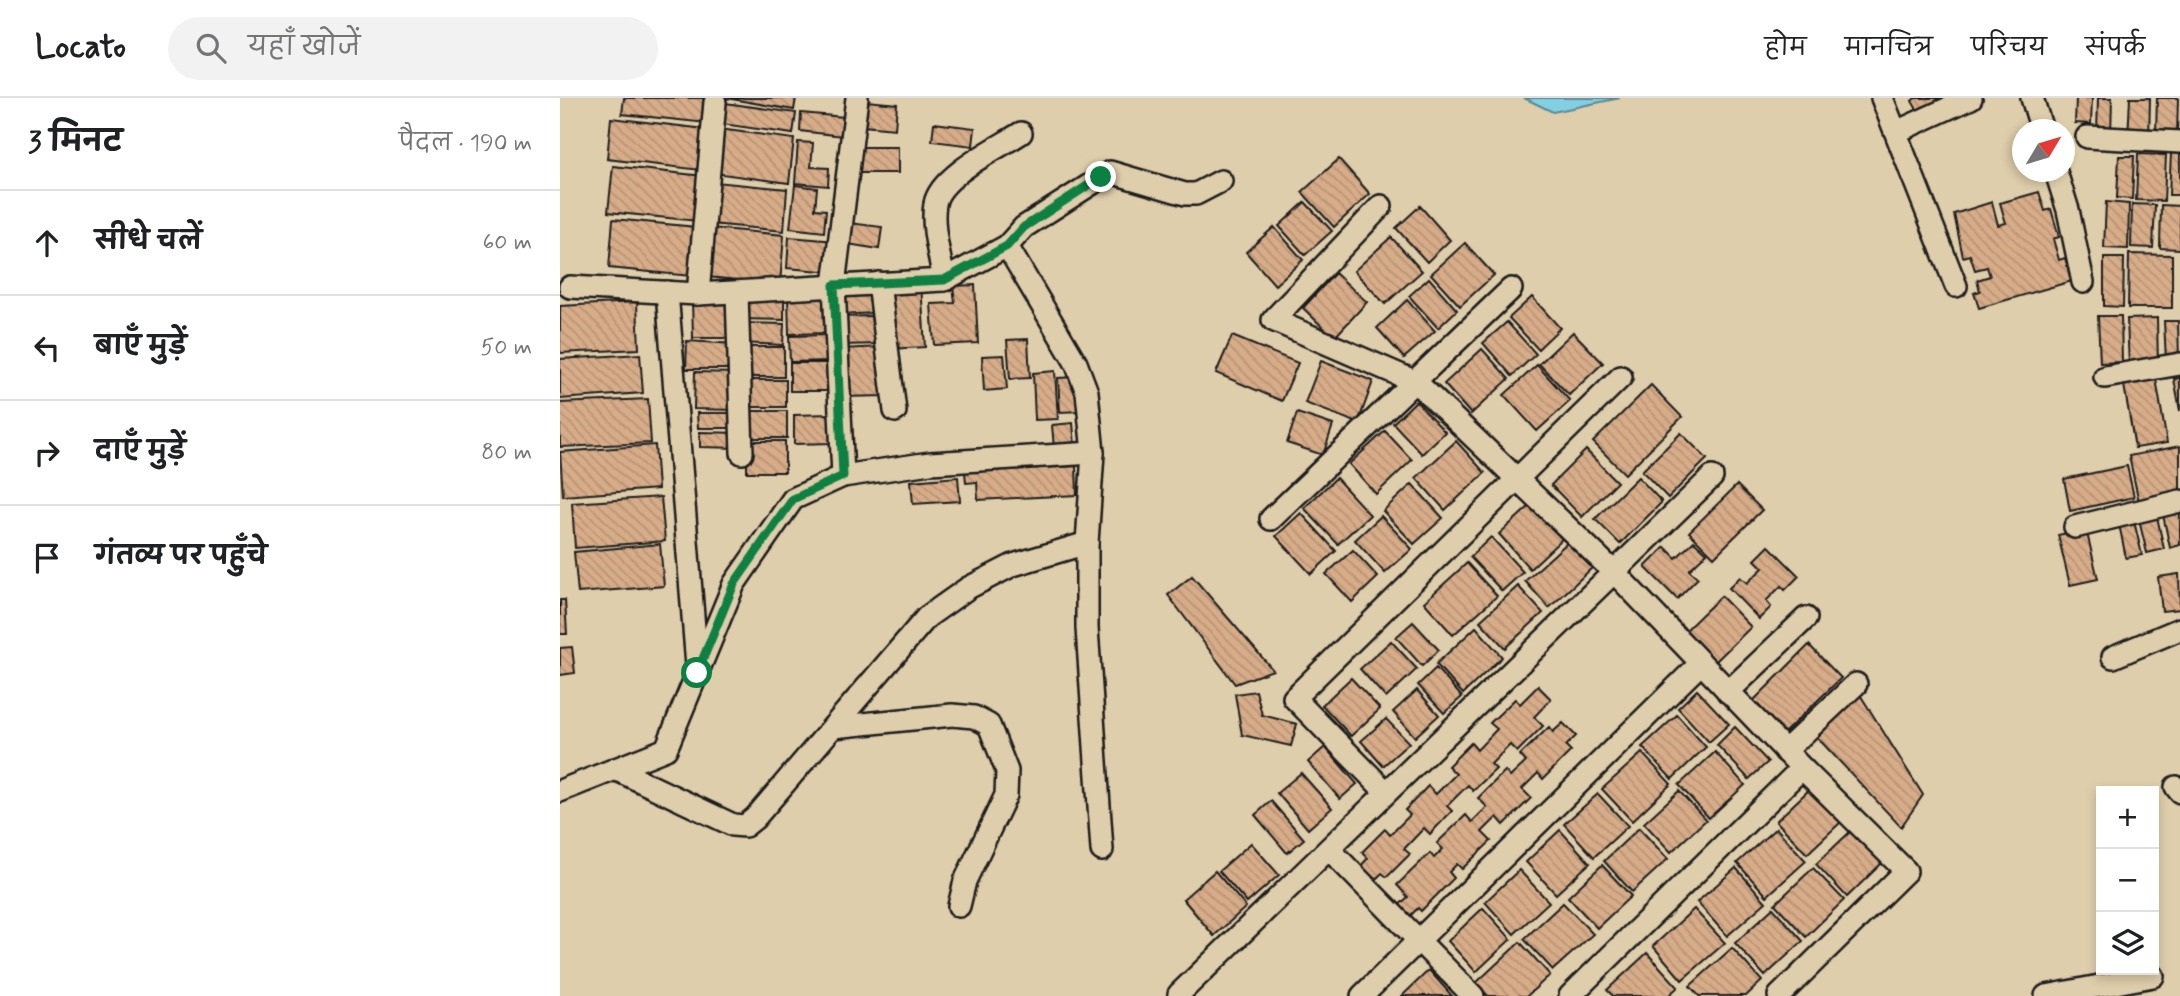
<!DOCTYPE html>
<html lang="hi">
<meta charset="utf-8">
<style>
:root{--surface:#fff;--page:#f2f2f2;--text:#202124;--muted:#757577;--line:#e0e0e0}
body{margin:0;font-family:Mynerve,"Playpen Sans Deva",sans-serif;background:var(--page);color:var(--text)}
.controls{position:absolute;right:21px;bottom:21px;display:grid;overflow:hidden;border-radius:0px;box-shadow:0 4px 10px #0003}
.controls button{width:63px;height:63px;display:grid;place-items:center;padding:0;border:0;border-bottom:2px solid var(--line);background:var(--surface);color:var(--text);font:35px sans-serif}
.compass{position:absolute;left:1452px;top:21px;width:63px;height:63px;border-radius:50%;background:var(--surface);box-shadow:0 4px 10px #0003;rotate:52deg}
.stop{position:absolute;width:21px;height:21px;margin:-16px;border:5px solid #0b8043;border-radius:50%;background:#fff}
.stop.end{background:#0b8043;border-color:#fff;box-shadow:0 2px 7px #0008}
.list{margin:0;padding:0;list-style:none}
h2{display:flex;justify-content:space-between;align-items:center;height:91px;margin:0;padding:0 28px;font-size:30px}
h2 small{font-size:23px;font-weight:400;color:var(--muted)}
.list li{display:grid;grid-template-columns:46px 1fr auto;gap:21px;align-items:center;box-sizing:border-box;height:105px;padding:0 28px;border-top:2px solid var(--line)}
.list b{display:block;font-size:26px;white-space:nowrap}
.list em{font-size:23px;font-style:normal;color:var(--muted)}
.icon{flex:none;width:38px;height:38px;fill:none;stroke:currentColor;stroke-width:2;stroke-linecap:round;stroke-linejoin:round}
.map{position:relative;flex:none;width:1620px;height:898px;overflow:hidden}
header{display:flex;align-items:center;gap:42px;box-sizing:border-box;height:98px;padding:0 35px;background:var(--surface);border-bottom:2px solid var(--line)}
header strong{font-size:33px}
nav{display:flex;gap:38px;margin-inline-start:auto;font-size:24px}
.search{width:490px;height:63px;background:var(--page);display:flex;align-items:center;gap:18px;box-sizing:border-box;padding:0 24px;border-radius:38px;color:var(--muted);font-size:26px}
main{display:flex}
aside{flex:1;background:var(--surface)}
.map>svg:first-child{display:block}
.water{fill:#84d0e3;stroke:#5a8893;stroke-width:2}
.building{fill:url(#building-back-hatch);stroke:#1c1c1c;stroke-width:2}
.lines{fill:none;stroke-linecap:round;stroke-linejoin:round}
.minor-casing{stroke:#1c1c1c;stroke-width:26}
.minor{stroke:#dfceab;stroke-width:21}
.route{stroke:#0b8043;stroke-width:9}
</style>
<header>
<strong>Locato</strong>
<div class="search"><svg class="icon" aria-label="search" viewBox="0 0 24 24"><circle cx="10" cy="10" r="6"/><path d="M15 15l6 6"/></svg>यहाँ खोजें</div>
<nav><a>होम</a><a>मानचित्र</a><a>परिचय</a><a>संपर्क</a></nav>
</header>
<main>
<aside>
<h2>3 मिनट<small>पैदल · 190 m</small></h2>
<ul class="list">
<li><svg class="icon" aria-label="ahead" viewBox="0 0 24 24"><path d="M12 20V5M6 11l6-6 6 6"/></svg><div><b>सीधे चलें</b></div><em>60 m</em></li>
<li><svg class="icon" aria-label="left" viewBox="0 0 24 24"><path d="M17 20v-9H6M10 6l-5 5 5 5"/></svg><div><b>बाएँ मुड़ें</b></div><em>50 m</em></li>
<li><svg class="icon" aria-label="right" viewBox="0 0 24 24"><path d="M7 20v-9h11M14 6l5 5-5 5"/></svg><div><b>दाएँ मुड़ें</b></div><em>80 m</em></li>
<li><svg class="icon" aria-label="arrive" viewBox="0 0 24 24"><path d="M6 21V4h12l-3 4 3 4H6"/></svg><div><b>गंतव्य पर पहुँचे</b></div></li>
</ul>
</aside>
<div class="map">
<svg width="1620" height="898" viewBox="0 0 1620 898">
<defs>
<pattern id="building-back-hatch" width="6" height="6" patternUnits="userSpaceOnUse" patternTransform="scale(1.75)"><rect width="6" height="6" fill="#d7ac88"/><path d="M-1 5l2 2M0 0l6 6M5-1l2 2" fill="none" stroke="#b89375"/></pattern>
</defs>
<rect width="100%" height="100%" fill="#dfceab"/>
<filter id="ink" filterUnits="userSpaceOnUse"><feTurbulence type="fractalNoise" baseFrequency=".0143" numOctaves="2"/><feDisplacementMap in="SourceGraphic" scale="14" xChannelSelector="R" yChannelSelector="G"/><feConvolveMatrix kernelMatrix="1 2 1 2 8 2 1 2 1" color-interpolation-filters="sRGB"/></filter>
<g filter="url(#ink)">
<path class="water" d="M964 0H1060L993 14Z"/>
<g class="building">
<path d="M64 0H150L147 25 62 16Z"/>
<path d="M166 0H236L234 12Z"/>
<path d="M1355 0H1392L1360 17 1352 3Z"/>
<path d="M1516 0H1532L1531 26 1515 25Z"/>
<path d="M1538 0H1552L1551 37 1537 36Z"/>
<path d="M1570 0H1590L1589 42 1568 41Z"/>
<path d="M1597 0H1618L1617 37 1596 36Z"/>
<path d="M306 3 337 6 335 31 303 28Z"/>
<path d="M165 5 236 15 233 36 162 26Z"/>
<path d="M241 15 284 19 283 38 240 33Z"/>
<path d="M51 20 145 31 141 72 47 61Z"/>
<path d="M374 25 415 30 413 48 372 43Z"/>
<path d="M159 31 234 41 229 85 154 75Z"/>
<path d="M238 44 253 45 251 69 269 70 268 88 235 85Z"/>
<rect x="296" y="49" width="42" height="26"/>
<path d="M1611 55 1620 56V97H1609Z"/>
<path d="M1578 56 1606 57 1604 103 1576 102Z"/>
<path d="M1559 58H1574L1572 101 1557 100Z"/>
<path d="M779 61 810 96 774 129 742 94Z"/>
<path d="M53 68 143 78 138 123 48 114Z"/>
<path d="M155 84 227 91 224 133 151 126Z"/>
<path d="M235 87 257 90 255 111 266 112 264 134 230 130Z"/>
<path d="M1479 94 1485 113 1491 111 1499 139 1493 141 1499 162 1505 160 1512 183 1419 210 1414 195 1420 193 1417 182 1430 178 1427 169 1415 172 1410 157 1403 159 1394 116 1432 104 1438 127 1446 125 1440 105Z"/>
<path d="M745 104 772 133 745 157 719 128Z"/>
<path d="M1546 104 1569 106 1568 151 1544 150Z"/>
<path d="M1572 106 1595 107 1593 150 1571 149Z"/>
<path d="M1601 107 1620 108V151L1600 150Z"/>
<path d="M860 108 890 142 867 164 836 130Z"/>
<path d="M53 121 136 129 131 178 49 170Z"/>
<path d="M289 125 322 129 319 151 287 146Z"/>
<path d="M714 129 743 162 715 187 686 154Z"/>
<path d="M151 130 224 137 220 186 147 179Z"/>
<path d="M229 139 276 143 273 174 227 170Z"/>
<path d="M831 139 862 173 825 206 794 173Z"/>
<path d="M905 145 934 177 900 208 871 176Z"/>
<path d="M1569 156 1612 157V210H1568Z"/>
<path d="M1544 160H1564L1563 209 1544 208Z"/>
<path d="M775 175 807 204 774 240 743 210Z"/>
<path d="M869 180 897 212 878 230 849 198Z"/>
<path d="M361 186 365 249 329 251 325 188Z"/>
<path d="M415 187 418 245 374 247 371 206 395 205 393 188Z"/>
<path d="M318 194 313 215 280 217 279 196Z"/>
<path d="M228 199H268L269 235 229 236Z"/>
<path d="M972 199 1000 230 978 251 949 220Z"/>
<path d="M132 201H173L174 240H133Z"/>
<path d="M183 201 224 202V222L182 221Z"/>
<path d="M847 202 875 233 844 260 817 230Z"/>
<path d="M77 204 79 251 0 255V208Z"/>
<path d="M311 218 312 226H321L322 246 279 247V219Z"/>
<path d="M1538 218H1561L1562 264 1540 265Z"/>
<path d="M1597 220 1598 268 1569 269 1567 221Z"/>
<path d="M1604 223H1618L1619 262 1606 263Z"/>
<path d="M947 224 976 256 952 278 923 245Z"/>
<path d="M181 225 224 226 223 247 181 245Z"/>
<path d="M1013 234 1043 265 1009 297 979 266Z"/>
<path d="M271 237V263L230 264 229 238Z"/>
<path d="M672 238 738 265 722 303 656 275Z"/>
<path d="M468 241 470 280 450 281 447 242Z"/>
<path d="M127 243 175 246V271H126Z"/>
<rect x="183" y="249" width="41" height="30"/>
<path d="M323 249 325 298 282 299 281 251Z"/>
<path d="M922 251 949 281 911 316 884 286Z"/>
<path d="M80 256 83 295 0 301V261Z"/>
<path d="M444 257 447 291 424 293 422 258Z"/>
<path d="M761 263 813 283 798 325 745 305Z"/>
<rect x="230" y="265" width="43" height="28"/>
<path d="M977 267 1010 303 977 333 944 297Z"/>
<path d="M495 273 498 321 475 322 473 275Z"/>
<path d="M135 274 176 275V312L134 311Z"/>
<path d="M518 279 520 313 500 314 498 280Z"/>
<path d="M1620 280V313L1614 281Z"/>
<path d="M1596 281 1607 345 1575 350 1564 287Z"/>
<rect x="184" y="282" width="42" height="27"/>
<path d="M1091 287 1122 319 1065 376 1033 344Z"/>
<path d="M88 301 91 345 0 349V305Z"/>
<path d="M856 303 885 334 862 356 833 325Z"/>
<rect x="186" y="313" width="41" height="27"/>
<path d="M137 315H178L179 330H138Z"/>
<path d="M737 315 773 327 763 357 727 345Z"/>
<path d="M271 316 272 345 234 346V317Z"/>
<path d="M513 325 515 348 494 350 492 327Z"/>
<path d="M825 333 852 362 816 396 789 366Z"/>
<path d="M140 334 180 335V350L140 349Z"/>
<path d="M1121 335 1147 361 1108 400 1082 373Z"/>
<rect x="187" y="343" width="38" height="31"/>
<path d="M896 343 925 375 885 412 856 380Z"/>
<path d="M95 347 98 391 3 398 0 354Z"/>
<path d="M1620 348V396L1579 404 1569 358Z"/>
<path d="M1026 352 1057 384 1022 419 991 387Z"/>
<path d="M516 368 517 397 418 402 417 384 406 385 405 374Z"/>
<path d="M1567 368 1574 399 1510 413 1504 381Z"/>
<path d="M398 379 400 403 353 406 351 383Z"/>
<path d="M1078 379 1102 404 1060 446 1035 421Z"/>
<path d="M776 380 810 417 778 446 744 410Z"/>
<path d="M852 386 883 420 854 446 823 413Z"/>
<path d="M1177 387 1202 412 1154 459 1129 434Z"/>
<path d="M101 399 105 443 15 450 12 405Z"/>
<path d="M971 407 1002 441 970 471 939 436Z"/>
<path d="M1620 408V447L1610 450 1602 412Z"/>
<path d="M1596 414 1604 451 1587 455 1578 418Z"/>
<path d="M741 415 776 453 751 476 716 438Z"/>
<path d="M821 418 852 451 825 475 795 442Z"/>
<path d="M1574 423 1582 457 1566 460 1559 426Z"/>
<path d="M1526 431 1538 481 1510 487 1498 437Z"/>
<path d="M931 439 963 474 942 493 910 459Z"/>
<path d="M1134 443 1147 455 1129 472 1138 480 1117 501 1085 469 1105 449 1116 460Z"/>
<path d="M1008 444 1032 470 989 510 965 483Z"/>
<path d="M100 446 104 488 18 495 14 454Z"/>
<path d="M1209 448 1239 478 1225 492 1221 488 1206 503 1211 509 1199 521 1169 490 1180 479 1187 485 1203 470 1195 462Z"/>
<path d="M793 452 818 479 792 504 766 476Z"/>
<path d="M907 465 937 498 893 537 864 504Z"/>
<path d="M1619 476 1620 511 1602 513 1598 479Z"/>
<path d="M632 478 713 572 675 586 608 497Z"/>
<path d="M958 488 983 515 945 550 920 523Z"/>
<path d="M1161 498 1191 529 1155 564 1125 533Z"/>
<path d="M0 502H5L7 536H0Z"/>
<path d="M853 524 879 552 862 568 836 539Z"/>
<path d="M916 529 942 559 903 596 876 566Z"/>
<path d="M831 543 857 571 826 600 800 571Z"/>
<path d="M1249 547 1281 580 1224 635 1193 603Z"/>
<path d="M12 549 15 575 0 577V550Z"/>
<path d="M876 570 902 599 884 615 858 587Z"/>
<path d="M791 580 820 611 791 638 762 607Z"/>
<path d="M978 588 991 601 974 619 983 628 957 654 950 647 931 666 936 671 913 693 908 687 887 708 892 713 870 736 864 730 844 751 850 756 827 779 822 775 812 785 798 771 808 760 802 754 825 731 830 737 850 717 845 712 868 688 876 696 896 676 888 668 911 645 917 652 937 631 930 625 955 601 960 606Z"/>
<path d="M857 592 879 617 855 639 833 614Z"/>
<path d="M1137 592 1169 626 1149 644 1118 610Z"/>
<path d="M696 593 702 617 737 626 731 648 682 637 675 596Z"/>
<path d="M1299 595 1363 697 1341 729 1254 636Z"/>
<path d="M1117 617 1146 649 1112 681 1082 649Z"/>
<path d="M826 621 849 645 823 668 801 643Z"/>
<path d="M1003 625 1016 638 1006 648 1011 653 983 681 978 675 962 691 971 700 944 727 937 719 922 734 931 743 902 771 897 766 889 774 894 780 861 813 858 810 848 820 837 809 848 799 837 787 870 755 874 760 883 751 877 745 906 717 912 724 927 709 918 700 945 673 950 679 966 664 960 657 989 629 993 634Z"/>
<path d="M1175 629 1208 664 1189 681 1157 647Z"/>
<path d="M765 649 797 686 780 701 748 664Z"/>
<path d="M1155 654 1185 687 1149 720 1119 687Z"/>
<path d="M1082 655 1111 686 1072 723 1042 691Z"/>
<path d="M741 675 772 710 748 731 717 695Z"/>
<path d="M1251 690 1282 723 1247 756 1216 723Z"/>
<path d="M1119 693 1146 722 1111 754 1084 725Z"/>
<path d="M1038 696 1068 728 1034 759 1004 726Z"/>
<path d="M711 703 744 741 727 755 695 717Z"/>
<path d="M1079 730 1108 761 1072 794 1044 763Z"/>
<path d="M1216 730 1246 763 1207 798 1177 765Z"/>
<path d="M1000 732 1030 765 996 796 966 764Z"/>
<path d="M1291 733 1322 765 1287 799 1256 766Z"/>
<path d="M691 745 719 777 687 805 659 773Z"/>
<path d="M1042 767 1071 798 1037 830 1008 799Z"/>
<path d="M1176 770 1206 804 1167 838 1137 804Z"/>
<path d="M1253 770 1284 802 1246 839 1215 806Z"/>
<path d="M959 772 989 804 954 836 925 804Z"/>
<path d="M655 773 686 809 654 838 623 801Z"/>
<path d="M1003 805 1033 836 993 872 964 841Z"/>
<path d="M923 810 951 841 916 874 888 843Z"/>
<path d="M1213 810 1243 843 1205 878 1175 845Z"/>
<path d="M1134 811 1165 845 1122 882 1093 848Z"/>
<path d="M960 844 990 877 967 898H928L916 885Z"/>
<path d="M1172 850 1202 883 1186 898H1139L1130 888Z"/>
<path d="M1087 855 1118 889 1108 898H1053L1047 892Z"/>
<path d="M869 872 892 898H842Z"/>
</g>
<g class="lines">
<defs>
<g id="minor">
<path d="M1322 0 1396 188"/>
<path d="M1472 0 1482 32"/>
<path d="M1336 34 1411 0"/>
<path d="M1527 39 1620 44"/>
<path d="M1496 74 1508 112 1523 184"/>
<path d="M821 108 713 222 856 284 1054 474 1242 670 1346 773 1219 898"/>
<path d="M447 148 516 265 527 294 533 355 527 445V530L542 752"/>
<path d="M384 182C380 158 371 129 375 106 379 78 438 50 461 35"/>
<path d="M319 185 335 313"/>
<path d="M10 189 138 196 384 182 447 148 464 129 550 74 625 96H636L661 83"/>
<path d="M107 194 137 568"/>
<path d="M177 195 182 355"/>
<path d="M138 196 155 4"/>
<path d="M1545 279 1620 266"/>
<path d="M283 378 274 187 297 0"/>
<path d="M711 421 951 191"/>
<path d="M1515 429 1620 403"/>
<path d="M1553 559 1620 531"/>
<path d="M1168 594 1246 520"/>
<path d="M273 629 392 617 414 619 429 627 447 673 446 697 405 783 399 808"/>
<path d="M1225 653 1296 586"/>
<path d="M55 671 173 727 185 728 195 720 367 519 408 490 453 467 527 445"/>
<path d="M1616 689 1620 694"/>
<path d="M0 693 106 651 174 486 233 401 283 378 370 365 533 355"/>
<path d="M826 694 734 600 1061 279"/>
<path d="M769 751 913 898"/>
<path d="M620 898 619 896 1152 379"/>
<path d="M802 898 1141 565"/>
<path d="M1010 898 1242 670"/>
<path d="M1486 898 1593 878"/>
</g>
</defs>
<use href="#minor" class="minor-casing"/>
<use href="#minor" class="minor"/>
</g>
</g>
<g class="lines" filter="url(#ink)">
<path class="route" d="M137 575 174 486 233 401 283 378 274 187 384 182 447 148 464 129 541 79"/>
</g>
</svg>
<div class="controls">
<button>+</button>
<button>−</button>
<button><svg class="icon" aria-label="layers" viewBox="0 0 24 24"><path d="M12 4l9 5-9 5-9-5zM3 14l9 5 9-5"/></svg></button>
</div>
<svg class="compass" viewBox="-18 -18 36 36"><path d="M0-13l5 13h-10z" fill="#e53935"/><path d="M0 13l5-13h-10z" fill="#757577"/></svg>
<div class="stop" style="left:137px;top:575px"></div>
<div class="stop end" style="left:541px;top:79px"></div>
</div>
</main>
